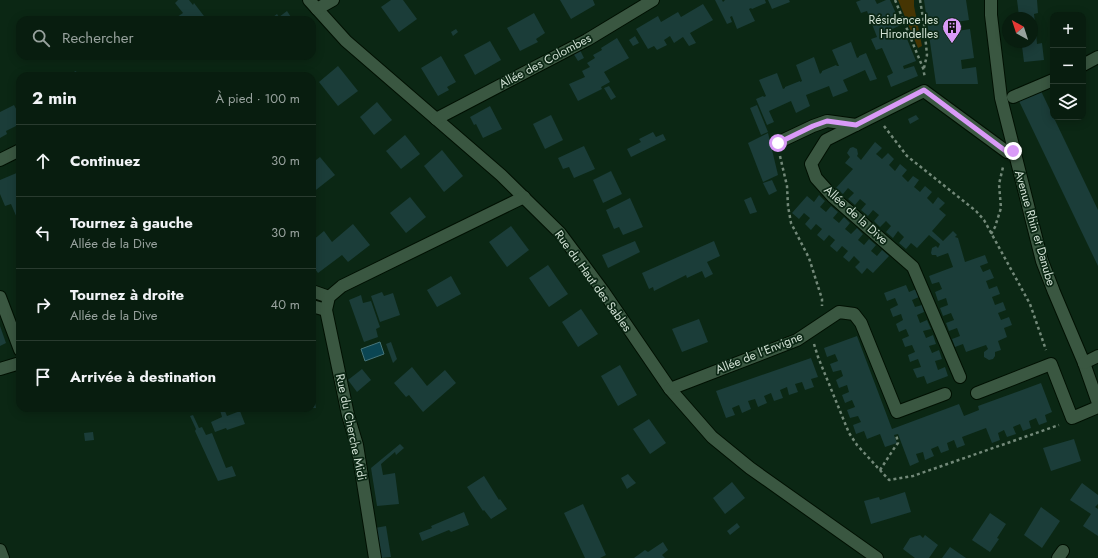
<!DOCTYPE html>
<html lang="fr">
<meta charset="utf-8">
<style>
:root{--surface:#081d0f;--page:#162a1d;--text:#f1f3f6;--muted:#98a29e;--line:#293b2f}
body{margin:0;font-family:Jost,sans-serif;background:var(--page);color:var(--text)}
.controls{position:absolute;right:12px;top:12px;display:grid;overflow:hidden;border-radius:8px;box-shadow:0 2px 10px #0003}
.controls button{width:36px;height:36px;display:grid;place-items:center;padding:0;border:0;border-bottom:1px solid var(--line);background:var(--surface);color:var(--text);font:20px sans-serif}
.compass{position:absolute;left:1002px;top:12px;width:36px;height:36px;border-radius:50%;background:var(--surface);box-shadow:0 2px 10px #0003;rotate:321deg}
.stop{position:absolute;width:12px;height:12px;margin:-9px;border:3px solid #d99af7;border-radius:50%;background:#fff}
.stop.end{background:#d99af7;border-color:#fff;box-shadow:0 1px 4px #0008}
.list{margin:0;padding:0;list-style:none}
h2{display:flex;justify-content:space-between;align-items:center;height:52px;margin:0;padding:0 16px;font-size:17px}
h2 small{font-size:13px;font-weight:400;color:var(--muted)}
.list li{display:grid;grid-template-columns:26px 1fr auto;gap:12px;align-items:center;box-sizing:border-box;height:72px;padding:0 16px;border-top:1px solid var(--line)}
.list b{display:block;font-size:15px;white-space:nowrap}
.list p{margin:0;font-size:13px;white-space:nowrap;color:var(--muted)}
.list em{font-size:13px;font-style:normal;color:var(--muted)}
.icon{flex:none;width:22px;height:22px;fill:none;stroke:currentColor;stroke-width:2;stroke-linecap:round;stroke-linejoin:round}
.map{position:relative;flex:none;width:1098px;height:558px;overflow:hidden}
.search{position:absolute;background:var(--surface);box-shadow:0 2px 10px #0003;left:16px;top:16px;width:300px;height:44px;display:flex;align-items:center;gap:10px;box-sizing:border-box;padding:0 14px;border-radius:12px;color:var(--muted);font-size:15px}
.panel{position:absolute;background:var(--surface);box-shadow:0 2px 10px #0003;left:16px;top:72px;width:300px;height:340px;border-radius:12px}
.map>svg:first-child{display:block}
.green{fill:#463503}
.water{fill:#0b4653;stroke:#47757a}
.building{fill:#1b3d39}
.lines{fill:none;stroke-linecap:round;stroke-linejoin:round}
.minor-casing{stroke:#001002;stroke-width:14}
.path{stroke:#738979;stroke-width:2.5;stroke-dasharray:3 3;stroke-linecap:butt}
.minor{stroke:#3a5741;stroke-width:12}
.route{stroke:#d99af7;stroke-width:5}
.labels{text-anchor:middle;stroke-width:3.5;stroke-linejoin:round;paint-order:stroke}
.poi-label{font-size:12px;fill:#d2e2d5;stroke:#0b2714;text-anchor:end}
.street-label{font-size:12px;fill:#d2e2d5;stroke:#0b2714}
</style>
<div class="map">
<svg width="1098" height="558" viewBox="0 0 1098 558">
<rect width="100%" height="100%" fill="#0b2714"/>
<path class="green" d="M898 0H914V6L922 46 918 48Z"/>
<path class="water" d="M380 342 384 354 365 361 361 349Z"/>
<g class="building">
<path d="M178 0H189L193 5 194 3 207 20H179L177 17 183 13 175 3Z"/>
<path d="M391 0H403L417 19 399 32 381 7Z"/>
<path d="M560 0H593L595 5 571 19Z"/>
<path d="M715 0H722L723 2 725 0H765L766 3 752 9 751 8 749 9 755 21 737 29 732 16 730 17 732 22 727 24Z"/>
<path d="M768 0H789L790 2 772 9Z"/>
<path d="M861 0H875L877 4 886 0H890L901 25 888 31 892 39 905 34 916 61 903 66 904 69 914 66 918 76 891 87 887 76 893 73 882 48 876 50 871 39 877 37 867 11 861 13 856 2Z"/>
<path d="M924 0H966L969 20 956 22 957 31 970 29 974 58 961 60 962 69 976 67 978 84H936Z"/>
<path d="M1017 0H1037L1038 13 1034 14 1036 32 1037 44 1042 43 1044 60 1024 62 1022 46H1015V42H1032V18H1012V16H1019Z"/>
<path d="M703 4 713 20 690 33 696 43 689 46 683 37 674 43 670 36 664 40 667 45 657 50 654 46 648 49 636 29 658 16 661 22 678 12 681 17Z"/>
<path d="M287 11 293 20H269L277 14 279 17Z"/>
<path d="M534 13 545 33 536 39 538 42 520 51 507 28Z"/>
<path d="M456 29 458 32 453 36 451 32Z"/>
<path d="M635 36 639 43 633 46 629 40Z"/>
<path d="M617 38 629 58 604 72 610 82 601 87 602 89 578 101 569 84 585 77 582 71 590 67 587 63 595 58 593 55 602 50 601 48Z"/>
<path d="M312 41 316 46 315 49 312 52Z"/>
<path d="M490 41 501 60 475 75 464 55Z"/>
<path d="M851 42 857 58 859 57V56L866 53 877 79 870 81 865 70 843 80 848 91 833 97 829 86 806 95 810 106 796 113 791 101 769 111 774 122 767 125 756 99 763 96 764 97 766 96 759 80 777 73 783 89 785 88V87L800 81V82L802 81 796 65 814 57 820 74 822 72V71L836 65 837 66H839L832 50Z"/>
<path d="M580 50 584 58 578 61 573 53Z"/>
<path d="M441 56 456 82 447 87 449 90 438 96 421 68Z"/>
<path d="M338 66 358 91 338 106 319 82Z"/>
<path d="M76 71 78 76H65Z"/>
<path d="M609 86 616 97 611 100 604 88Z"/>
<path d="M1041 91 1098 210V266L1019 101Z"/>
<path d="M377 102 392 120 374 135 360 117Z"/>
<path d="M14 105 20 116V124L6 131 7 134 0 138V112Z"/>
<path d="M757 105 768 132 761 135 750 108Z"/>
<path d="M490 106 502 129 483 138 476 124 474 125 470 117Z"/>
<path d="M551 115 563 140 545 149 533 124Z"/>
<path d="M916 115 919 119 910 124 908 119Z"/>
<path d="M653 132 656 137 663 134 666 140 631 157 627 149 641 142 639 139Z"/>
<path d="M768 133 778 175 763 182 748 143Z"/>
<path d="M405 135 420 154 401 169 386 151Z"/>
<path d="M875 142 882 148 876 154 882 159 888 153 894 159 889 165 895 171 900 164 907 170 902 176 908 182 913 176 919 180 914 187 920 192 925 186 932 192 927 198 933 204 938 197 945 203 939 209 946 215 932 231 943 241 953 231 957 235 955 237 958 238 965 262 985 255 988 263 980 266 983 272 990 269 994 278 986 281 989 289 997 286 1000 294 992 297 995 305 1003 302 1006 310 998 313 1001 320 1009 317 1012 325 1004 328 1007 337 998 341 1001 350 995 352V356L993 359 989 360 984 357V352L988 349 986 345 966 352 963 344 955 347 952 339 960 336 957 328 949 331 946 323 954 320 951 313 943 316 940 308 948 305 946 298 938 301 935 292 942 289 939 282 932 284 929 276 953 267 948 253 937 257 936 255H932L931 253 932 248 936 246 938 248 940 244 929 235 917 248 911 243 906 249 899 243 904 237 898 231 893 238 886 232 891 226 886 221 880 227 874 221 879 215 873 210 868 216 861 210 866 204 860 199 855 205 848 199 854 193 848 188 843 194 836 188 853 169 845 163 850 157 847 153 850 148 853 147 857 149 858 154 857 156 861 160Z"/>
<path d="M584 146 595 169 574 178 569 167 563 169 558 158Z"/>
<path d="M442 150 463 176 444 192 424 166Z"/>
<path d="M320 157 335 175 312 193V163Z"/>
<path d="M611 171 622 194 603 203 593 180Z"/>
<path d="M19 172 20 174V225L11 204 5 206 0 194V180Z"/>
<path d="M772 180 777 191 769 195 763 183Z"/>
<path d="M819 195 825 201 820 207 826 212 831 206 838 212 833 218 839 223 844 217 850 223 845 229 851 234 857 228 863 234 858 240 864 245 869 239 876 245 871 251 877 256 882 250 889 256 873 273 867 268 862 274 855 267 860 262 854 256 849 262 843 257 848 251 842 246 837 252 830 246 835 240 829 235 824 241 817 235 822 229 816 224 811 230 805 224 810 218 804 213 799 219 792 213 807 196 814 202Z"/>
<path d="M410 197 426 217 406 233 390 213Z"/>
<path d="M751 197 757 212 750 214 744 200Z"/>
<path d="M630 198 643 227 623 235 619 227 614 229 606 210Z"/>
<path d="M353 224 370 245 348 262 342 255 318 273 312 265V241L324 231 332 242Z"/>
<path d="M511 226 529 250 507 267 489 242Z"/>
<path d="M635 241 640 252 608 268 602 255Z"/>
<path d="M714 241 720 256 707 262 713 274 705 278 702 271 687 278 686 275 654 291 653 287 649 289 642 273Z"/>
<path d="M548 265 568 294 549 307 529 278Z"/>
<path d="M451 276 461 294 437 307 427 290Z"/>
<path d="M906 285 909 292 916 289 919 297 912 300 915 307 922 305 924 312 917 315 920 323 927 320 931 329 923 331 926 338 933 335 936 344 929 346 932 353 939 350 942 359 935 361 938 370 945 367 948 376 927 384 924 376 917 378 913 369 921 367 918 359 910 362 908 355 915 352 912 345 905 347 902 339 909 336 906 329 899 332 896 324 903 320 901 314 893 317 890 309 898 305 895 298 887 301 884 293Z"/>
<path d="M382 292 384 296 393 293 400 315 380 322 371 296Z"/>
<path d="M361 295 363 303 371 301 380 327 376 329 378 337 364 342 349 300Z"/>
<path d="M581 309 598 334 578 347 562 322Z"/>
<path d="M699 319 708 342 682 352 672 329Z"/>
<path d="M0 326 6 343 0 346Z"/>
<path d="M857 336 892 429 959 404 964 416 979 410 978 406 1041 383 1052 412 1045 415 1047 422 1039 425 1036 418 1029 421 1031 428 1023 431 1020 424 1013 427 1016 434 1007 437 1004 430 998 433 1000 440 992 443 986 428 962 437 965 445 957 448 954 440 947 443 949 450 941 453 938 446 931 449 934 456 925 460 923 452 916 454 919 462 910 466 898 434 894 435 897 443 885 447 880 434 867 439 864 431 856 434 853 425 861 422 858 416 850 418 847 410 855 407 852 400 845 403 842 395 849 392 847 385 839 388 836 380 843 376 841 370 833 372 830 364 838 361 835 354 827 357 824 348Z"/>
<path d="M391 342 397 359 393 363 386 344Z"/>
<path d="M811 358 818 377 811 379 814 387 805 390 802 382 795 384 798 392 789 395 787 387 780 390 783 398 774 401 771 393 764 396 767 403 758 407 755 399 748 401 751 409 742 413 739 405 732 408 735 415 726 418 716 391Z"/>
<path d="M620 365 637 395 618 406 601 376Z"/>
<path d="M412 367 427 386 445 370 456 383 423 412 409 395 406 397 394 383Z"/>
<path d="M362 369 371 380 357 392 348 380Z"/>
<path d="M312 381 315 393H312Z"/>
<path d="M312 397H314L316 408H312Z"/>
<path d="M295 408H311V409L296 412Z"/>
<path d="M224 409 227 416 240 411 245 424 227 430 226 428 215 432 211 422 222 417 220 410Z"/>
<path d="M193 415 199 428 202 427 206 435 212 433 226 468 232 466 236 476 218 481 195 431 196 429 190 416Z"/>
<path d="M649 419 666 443 650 454 633 429Z"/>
<path d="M93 432 94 440 85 441 84 433Z"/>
<path d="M1074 439 1081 461 1051 471 1043 448Z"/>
<path d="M400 444 404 448 396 455 395 452 381 464 383 475 395 473 399 504 377 506 371 468Z"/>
<path d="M628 474 636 483 627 489 621 478Z"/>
<path d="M484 476 499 500 500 499 507 509 491 519 484 510 483 511 467 487Z"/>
<path d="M732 482 745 498 725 514 713 498Z"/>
<path d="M1082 483 1098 495V504L1095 507 1098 509V536L1083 526 1091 514 1070 500Z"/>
<path d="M905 492 911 512 871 524 864 501 879 497 880 500Z"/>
<path d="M583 504 606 555 600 558H585L564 513Z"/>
<path d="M1041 507 1060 521 1042 548 1024 535Z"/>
<path d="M464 512 469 525 451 532 449 530 422 541 419 533 432 528 431 526Z"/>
<path d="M990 513 1006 524 997 538 999 539 990 552 972 540Z"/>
<path d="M737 523 740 527 730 535 727 531Z"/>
<path d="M386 526 391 557 380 558 375 528Z"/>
<path d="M920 535 923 538 925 535 938 545 929 558H915L903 549 910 538Z"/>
<path d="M663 542 668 550 662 555 665 558H634L645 550 648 552Z"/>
<path d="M950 547 966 558H942Z"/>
</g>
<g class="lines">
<defs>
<g id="minor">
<path d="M309 0 346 41 501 175 560 233 603 291 670 389 712 437 750 468 877 558"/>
<path d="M991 0V15L1001 98 1042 261 1054 292 1084 363 1098 403"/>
<path d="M317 9 333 0"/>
<path d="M1083 65 1098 57"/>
<path d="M1013 97 1053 80"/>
<path d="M436 119 587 40 653 0"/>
<path d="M777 143 813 126 827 121 856 125"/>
<path d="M0 160 20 150"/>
<path d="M312 291 329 297"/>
<path d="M0 297 20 350"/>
<path d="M312 306 326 310"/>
<path d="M1084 363 1098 356"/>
<path d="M0 369 20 363"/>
<path d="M960 377 913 267 833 197 816 178 811 164 826 140 924 91 1007 152 1013 151"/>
<path d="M670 389 797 340 839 312 854 314 861 323 897 412 945 394"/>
<path d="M977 393 1051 364 1072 418 1098 407"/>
<path d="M0 550 3 558"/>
<path d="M375 558 357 445 348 415 326 310 329 297 342 286 524 197"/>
<path d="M1058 558 1063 551"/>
</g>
</defs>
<use href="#minor" class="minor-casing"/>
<g class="path">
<path d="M895 0 923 68 925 78"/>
<path d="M920 0 924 24 927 55 924 68"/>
<path d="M884 126 907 156 976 211 984 220 1030 304 1046 350"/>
<path d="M780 156 787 186 788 206 791 223 809 258 822 299V306"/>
<path d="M991 234 995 227 1001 208 999 184 1003 167"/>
<path d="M814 344 818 357 849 433 857 445 889 480 913 476 1059 425"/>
<path d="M880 470 895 447 898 443 896 434"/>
</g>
<use href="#minor" class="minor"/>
</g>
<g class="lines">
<path class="route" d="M778 143 813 126 827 121 856 125 924 90 1007 152 1013 151"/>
</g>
<defs>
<symbol id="building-pin" viewBox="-11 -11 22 30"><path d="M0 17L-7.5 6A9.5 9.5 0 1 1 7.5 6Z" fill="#d99af7" stroke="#0b2714"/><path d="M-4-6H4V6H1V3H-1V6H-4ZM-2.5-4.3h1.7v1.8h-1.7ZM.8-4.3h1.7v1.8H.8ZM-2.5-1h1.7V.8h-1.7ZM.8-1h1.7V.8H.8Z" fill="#111"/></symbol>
</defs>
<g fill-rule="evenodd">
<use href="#building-pin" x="941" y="16" width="22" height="30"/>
</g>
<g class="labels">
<g class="poi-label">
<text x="938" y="24">Résidence les<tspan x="938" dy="14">Hirondelles</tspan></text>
</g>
<g class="street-label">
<text transform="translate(545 61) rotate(-28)" y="4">Allée des Colombes</text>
<text transform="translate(856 215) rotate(42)" y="4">Allée de la Dive</text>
<text transform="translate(1035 228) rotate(74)" y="4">Avenue Rhin et Danube</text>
<text transform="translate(593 281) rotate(54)" y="4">Rue du Haut des Sables</text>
<text transform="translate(759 353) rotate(-22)" y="4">Allée de l'Envigne</text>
<text transform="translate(351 427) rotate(78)" y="4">Rue du Cherche Midi</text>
</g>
</g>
</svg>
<div class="controls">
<button>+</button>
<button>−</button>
<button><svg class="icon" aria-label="layers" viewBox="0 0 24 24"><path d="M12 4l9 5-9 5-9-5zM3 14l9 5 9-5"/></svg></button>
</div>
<svg class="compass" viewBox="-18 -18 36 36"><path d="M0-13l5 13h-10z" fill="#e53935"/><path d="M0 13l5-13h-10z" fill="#98a29e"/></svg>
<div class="stop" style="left:778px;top:143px"></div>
<div class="stop end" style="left:1013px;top:151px"></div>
<div class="search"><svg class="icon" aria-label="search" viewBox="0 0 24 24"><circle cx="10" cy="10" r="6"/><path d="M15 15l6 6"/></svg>Rechercher</div>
<section class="panel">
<h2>2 min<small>À pied · 100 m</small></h2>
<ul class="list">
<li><svg class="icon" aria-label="ahead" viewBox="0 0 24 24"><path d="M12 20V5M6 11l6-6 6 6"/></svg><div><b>Continuez</b></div><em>30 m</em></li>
<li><svg class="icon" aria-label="left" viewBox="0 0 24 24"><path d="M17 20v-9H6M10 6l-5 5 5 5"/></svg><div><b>Tournez à gauche</b><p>Allée de la Dive</p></div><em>30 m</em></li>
<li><svg class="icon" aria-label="right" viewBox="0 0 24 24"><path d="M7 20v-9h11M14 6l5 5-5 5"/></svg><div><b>Tournez à droite</b><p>Allée de la Dive</p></div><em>40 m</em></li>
<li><svg class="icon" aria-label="arrive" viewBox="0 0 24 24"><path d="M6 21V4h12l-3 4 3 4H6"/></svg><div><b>Arrivée à destination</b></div></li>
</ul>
</section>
</div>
